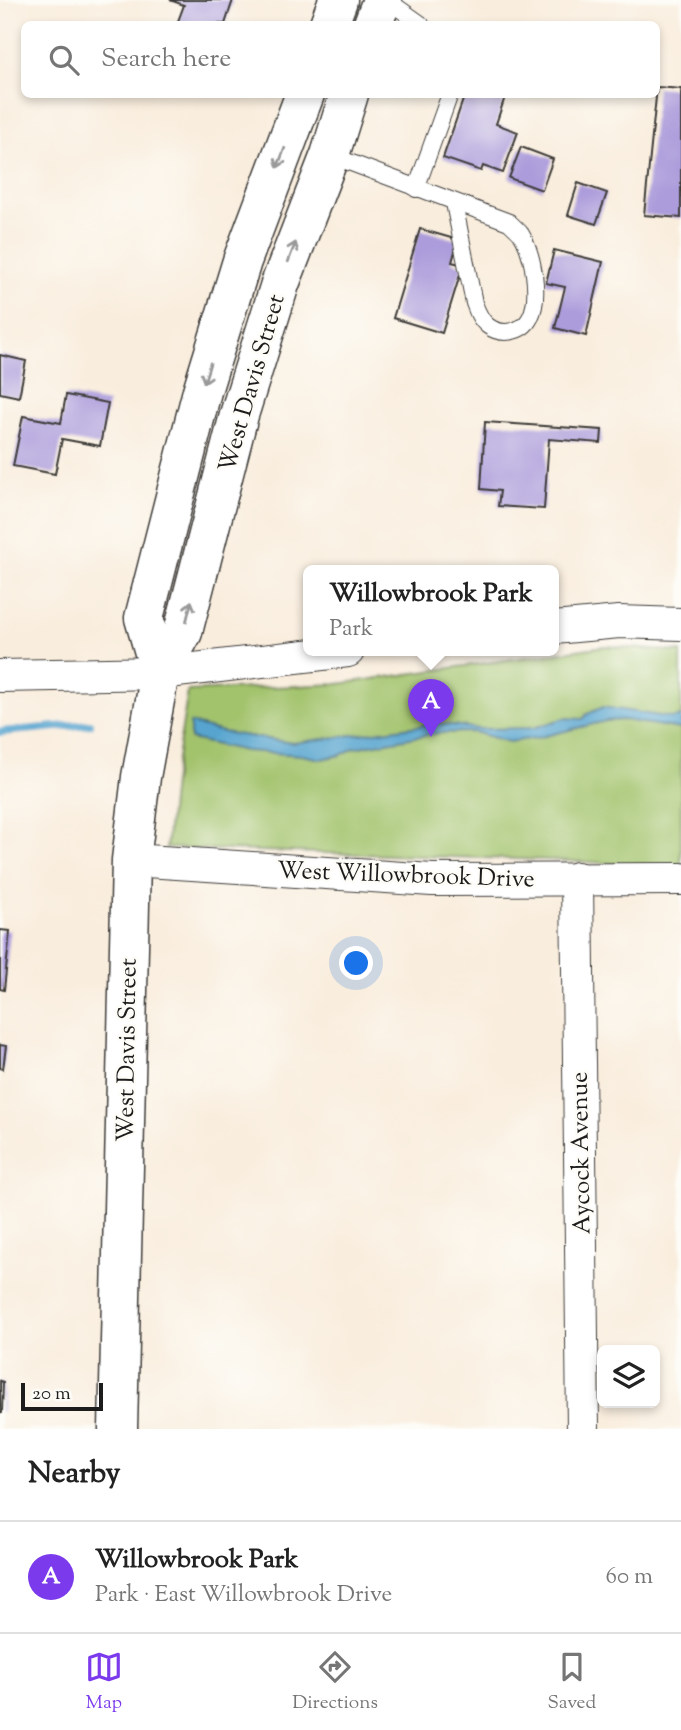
<!DOCTYPE html>
<meta charset="utf-8">
<style>
:root{--surface:#fff;--page:#f2f2f2;--text:#222;--muted:#767676;--line:#e0e0e0;--accent:#7c3aed}
body{margin:0;font-family:"Sorts Mill Goudy",serif;background:var(--page);color:var(--text)}
.controls{position:absolute;right:21px;bottom:21px;display:grid;overflow:hidden;border-radius:10px;box-shadow:0 4px 10px #0003}
.controls button{width:63px;height:63px;display:grid;place-items:center;padding:0;border:0;border-bottom:2px solid var(--line);background:var(--surface);color:var(--text);font:35px sans-serif}
.scale{position:absolute;left:21px;bottom:18px;width:82px;box-sizing:border-box;padding-left:7px;border:4px solid #1c1c1c;border-top:0;font-size:19px;line-height:24px;white-space:nowrap;color:#1c1c1c;-webkit-text-stroke:5px #fdfcf7;paint-order:stroke}
.you{position:absolute;left:357px;top:964px;width:24px;height:24px;margin:-18px;border:5px solid #fff;border-radius:50%;background:#1a73e8;box-shadow:0 0 0 10px #1a73e833}
.badge{display:grid;place-items:center;width:46px;height:46px;border-radius:50%;background:var(--accent);color:#fff;font-size:23px;font-weight:700}
.pin{position:absolute;translate:-50% -58px;filter:drop-shadow(0 2px 4px #0008)}
.pin::after{content:'';position:absolute;top:37px;width:24px;height:21px;background:inherit;clip-path:polygon(0 0,100% 0,50% 100%)}
.popup{position:absolute;left:303px;top:565px;width:256px;height:91px;box-sizing:border-box;display:grid;place-content:center;border-radius:10px;background:var(--surface);filter:drop-shadow(0 2px 5px #0005);font-size:23px;white-space:nowrap;color:var(--muted)}
.popup b{font-size:26px;color:var(--text)}
.popup::after{content:'';position:absolute;left:50%;top:100%;margin-left:-14px;border:14px solid transparent;border-top-color:var(--surface)}
.list{margin:0;padding:0;list-style:none}
h2{display:flex;justify-content:space-between;align-items:center;height:91px;margin:0;padding:0 28px;font-size:30px}
h2 small{font-size:23px;font-weight:400;color:var(--muted)}
.list li{display:grid;grid-template-columns:46px 1fr auto;gap:21px;align-items:center;box-sizing:border-box;height:112px;padding:0 28px;border-top:2px solid var(--line)}
.list b{display:block;font-size:26px;white-space:nowrap}
.list p{margin:0;font-size:23px;white-space:nowrap;color:var(--muted)}
.list em{font-size:23px;font-style:normal;color:var(--muted)}
.icon{flex:none;width:38px;height:38px;fill:none;stroke:currentColor;stroke-width:2;stroke-linecap:round;stroke-linejoin:round}
.map{position:relative;flex:none;width:681px;height:1429px;overflow:hidden}
.search{position:absolute;background:var(--surface);box-shadow:0 4px 10px #0003;left:21px;right:21px;top:21px;height:77px;display:flex;align-items:center;gap:18px;box-sizing:border-box;padding:0 24px;border-radius:10px;color:var(--muted);font-size:26px}
.sheet{height:203px;background:var(--surface)}
nav{display:flex;justify-content:space-around;align-items:center;box-sizing:border-box;height:98px;border-top:2px solid var(--line);background:var(--surface);font-size:19px;color:var(--muted)}
nav a{display:grid;justify-items:center;gap:4px}
nav .on{color:var(--accent)}
.map>svg:first-child{display:block}
.green{fill:#a2c36c;stroke:#5f7044;stroke-width:2}
.water{fill:#56a4cf;stroke:#396076;stroke-width:2}
.lines{fill:none;stroke-linecap:round;stroke-linejoin:round}
.stream{stroke:#56a4cf;stroke-width:8}
.building{fill:#ac9cdb}
.service-casing{stroke:#3d3b39;stroke-width:18}
.minor-casing{stroke:#3d3b39;stroke-width:34}
.tertiary-casing{stroke:#3d3b39;stroke-width:41}
.service{stroke:#fff;stroke-width:16}
.minor{stroke:#fff;stroke-width:32}
.tertiary{stroke:#fff;stroke-width:38}
.oneway{stroke:#999}
.labels{text-anchor:middle;stroke-width:5;stroke-linejoin:round;paint-order:stroke}
.street-label{font-size:24px;fill:#1c1c1c;stroke:#fdfcf7}
</style>
<div class="map">
<svg width="681" height="1429" viewBox="0 0 681 1429">
<rect width="100%" height="100%" fill="#fdfcf7"/>
<filter id="ink" filterUnits="userSpaceOnUse"><feTurbulence type="fractalNoise" baseFrequency=".0143" numOctaves="2"/><feDisplacementMap in="SourceGraphic" scale="14" xChannelSelector="R" yChannelSelector="G"/><feConvolveMatrix kernelMatrix="1 2 1 2 8 2 1 2 1" color-interpolation-filters="sRGB"/></filter>
<filter id="wash" filterUnits="userSpaceOnUse"><feTurbulence type="fractalNoise" baseFrequency=".00686" numOctaves="4" result="noise"/><feDisplacementMap in="SourceGraphic" scale="28" xChannelSelector="R" yChannelSelector="G"/><feGaussianBlur stdDeviation="1.57" result="paint"/><feColorMatrix in="noise" values="0 0 0 0 0 0 0 0 0 0 0 0 0 0 0 0 0 1.4 0 .05"/><feComposite in="paint" operator="in"/></filter>
<g filter="url(#wash)">
<rect width="100%" height="100%" fill="#f9eddd"/>
<path class="green" d="M605 646 681 652V867L548 860 166 848 173 783 188 691 338 684Z"/>
<path class="water" d="M603 707 673 718 681 716V729L624 720 606 721 537 738 509 742 474 732 438 733 354 748 341 755 321 759 301 755 245 751 190 739V723L223 732 293 743 419 726 432 722 480 729 533 728 565 718 583 719 587 714Z"/>
<g class="lines">
<path class="stream" d="M0 732 90 724"/>
</g>
<g id="blocks">
<g class="building">
<path d="M170 0H233L225 24H177L184 5Z"/>
<path d="M657 87 681 89V218L644 215Z"/>
<path d="M465 94H506L496 124 518 132 503 173 483 166 481 171 443 158Z"/>
<path d="M521 147 553 159 542 190 509 178Z"/>
<path d="M578 183 607 193 596 224 568 215Z"/>
<path d="M420 229 458 240 452 262 463 265 442 333 393 318Z"/>
<path d="M554 250 603 262 586 336 555 328 565 287 546 283Z"/>
<path d="M0 355 26 361 19 397 0 393Z"/>
<path d="M66 395 108 403 100 446 62 439 55 474 13 466 23 416 61 423Z"/>
<path d="M485 422 602 430 601 443 549 439 544 509 498 506 500 491 481 489Z"/>
<path d="M0 930 10 931 4 990 0 989Z"/>
<path d="M0 1045 6 1046 3 1069 0 1068Z"/>
<path d="M0 1381 3 1382 2 1413H0Z"/>
</g>
</g>
</g>
<g filter="url(#ink)">
<use href="#blocks" fill-opacity="0" stroke="#3d3b39" stroke-width="2"/>
<g class="lines">
<defs>
<g id="service">
<path d="M387 0 421 24"/>
<path d="M330 155 509 222C513 226 518 230 521 234 533 253 541 297 530 318 522 333 501 336 488 326 480 320 477 311 474 303L454 203"/>
<path d="M416 189 450 94"/>
</g>
<g id="minor">
<path d="M554 628 619 622 681 624"/>
<path d="M0 676 160 673 348 651"/>
<path d="M131 860 432 880 681 879"/>
<path d="M577 878 583 1429"/>
</g>
<g id="tertiary">
<path d="M329 24 338 0"/>
<path d="M373 24 382 0"/>
<path d="M160 673 144 618 202 391 242 261 305 94"/>
<path d="M118 1429 131 860 141 777 160 673 183 632 239 415 280 284 330 155 349 94"/>
</g>
</defs>
<use href="#service" class="service-casing"/>
<use href="#minor" class="minor-casing"/>
<use href="#tertiary" class="tertiary-casing"/>
<use href="#service" class="service"/>
<use href="#minor" class="minor"/>
<use href="#tertiary" class="tertiary"/>
</g>
<defs><path id="oneway-shaft" d="M-6 0H5M1.5-3L5.5 0L1.5 3" fill="none" stroke-width="1.6" stroke-linecap="round" stroke-linejoin="round" transform="scale(1.75)"/></defs>
<g class="oneway">
<use href="#oneway-shaft" transform="translate(281 158) rotate(111)"/>
<use href="#oneway-shaft" transform="translate(292 252) rotate(-69)"/>
<use href="#oneway-shaft" transform="translate(207 373) rotate(107)"/>
<use href="#oneway-shaft" transform="translate(189 611) rotate(-76)"/>
</g>
</g>
<g class="labels">
<g class="street-label">
<text transform="translate(251 383) rotate(-74)" y="8">West Davis Street</text>
<text transform="translate(406 874) rotate(2)" y="8">West Willowbrook Drive</text>
<text transform="translate(126 1050) rotate(-89)" y="8">West Davis Street</text>
<text transform="translate(580 1153) rotate(-91)" y="8">Aycock Avenue</text>
</g>
</g>
</svg>
<div class="controls">
<button><svg class="icon" aria-label="layers" viewBox="0 0 24 24"><path d="M12 4l9 5-9 5-9-5zM3 14l9 5 9-5"/></svg></button>
</div>
<div class="scale">20 m</div>
<div class="you"></div>
<div class="pin badge" style="left:431px;top:737px">A</div>
<div class="popup"><b>Willowbrook Park</b>Park</div>
<div class="search"><svg class="icon" aria-label="search" viewBox="0 0 24 24"><circle cx="10" cy="10" r="6"/><path d="M15 15l6 6"/></svg>Search here</div>
</div>
<section class="sheet">
<h2>Nearby<small></small></h2>
<ul class="list">
<li><span class="badge">A</span><div><b>Willowbrook Park</b><p>Park · East Willowbrook Drive</p></div><em>60 m</em></li>
</ul>
</section>
<nav>
<a class="on"><svg class="icon" aria-label="map" viewBox="0 0 24 24"><path d="M3 6l6-2 6 2 6-2v14l-6 2-6-2-6 2zM9 4v14M15 6v14"/></svg>Map</a>
<a><svg class="icon" aria-label="directions" viewBox="0 0 24 24"><path d="M12 3l9 9-9 9-9-9zM9 14v-3h6M13 9l2 2-2 2"/></svg>Directions</a>
<a><svg class="icon" aria-label="saved" viewBox="0 0 24 24"><path d="M7 4h10v16l-5-4-5 4z"/></svg>Saved</a>
</nav>
